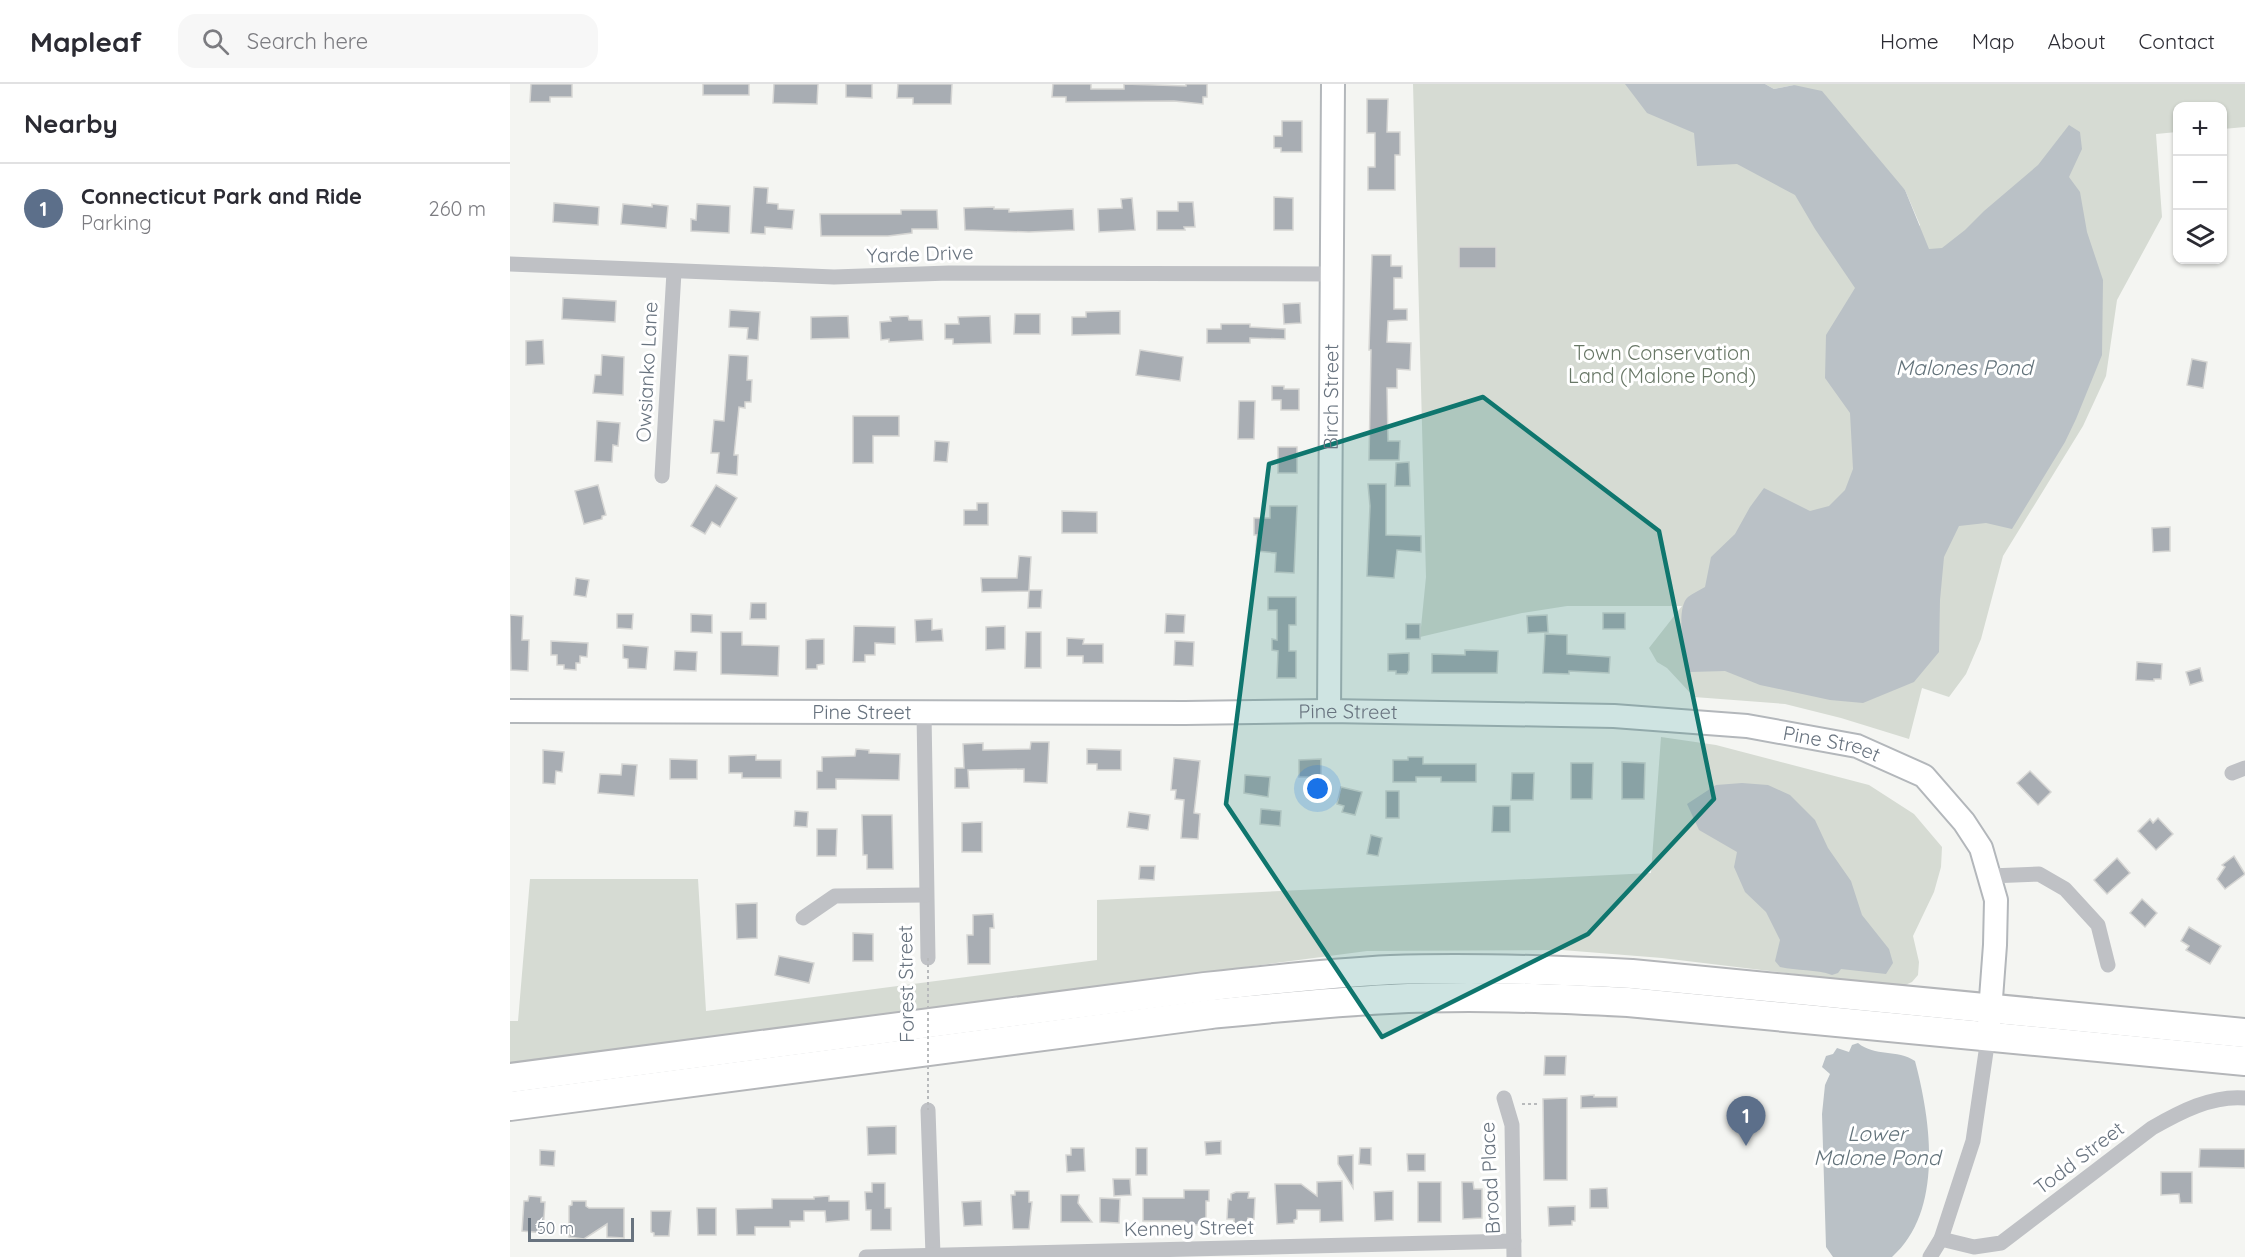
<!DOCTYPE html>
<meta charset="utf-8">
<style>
:root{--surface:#fff;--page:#f7f7f7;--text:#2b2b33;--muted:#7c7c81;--line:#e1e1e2;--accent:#0f766e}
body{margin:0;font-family:Quicksand,sans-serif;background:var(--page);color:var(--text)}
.controls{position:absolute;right:18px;top:18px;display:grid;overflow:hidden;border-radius:12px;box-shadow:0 2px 4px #0004}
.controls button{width:54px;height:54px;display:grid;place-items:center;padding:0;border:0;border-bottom:2px solid var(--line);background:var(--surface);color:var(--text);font:30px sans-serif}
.scale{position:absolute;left:18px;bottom:15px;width:106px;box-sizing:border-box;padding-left:6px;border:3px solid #68737f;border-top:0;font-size:16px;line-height:21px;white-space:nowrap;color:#68737f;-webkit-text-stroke:4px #fff;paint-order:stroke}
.you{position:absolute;left:808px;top:705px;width:21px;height:21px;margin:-15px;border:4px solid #fff;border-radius:50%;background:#1a73e8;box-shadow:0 0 0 9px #1a73e833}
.badge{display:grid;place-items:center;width:39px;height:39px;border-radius:50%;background:var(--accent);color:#fff;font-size:20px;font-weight:700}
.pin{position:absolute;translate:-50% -50px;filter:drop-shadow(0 2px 3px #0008)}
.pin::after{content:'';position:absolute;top:32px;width:21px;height:18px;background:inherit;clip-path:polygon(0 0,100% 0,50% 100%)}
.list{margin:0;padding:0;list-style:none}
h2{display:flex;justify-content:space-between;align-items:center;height:78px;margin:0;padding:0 24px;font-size:26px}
h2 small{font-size:20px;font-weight:400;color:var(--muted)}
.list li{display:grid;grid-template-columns:39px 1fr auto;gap:18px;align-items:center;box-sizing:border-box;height:90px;padding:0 24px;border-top:2px solid var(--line)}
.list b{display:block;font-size:22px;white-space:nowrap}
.list p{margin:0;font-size:20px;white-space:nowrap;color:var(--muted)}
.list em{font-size:20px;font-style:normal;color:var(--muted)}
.icon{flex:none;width:33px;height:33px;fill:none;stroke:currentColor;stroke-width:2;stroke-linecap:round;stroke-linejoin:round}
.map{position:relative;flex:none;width:1735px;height:1173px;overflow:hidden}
header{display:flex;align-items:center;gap:36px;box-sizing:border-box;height:84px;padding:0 30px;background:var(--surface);border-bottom:2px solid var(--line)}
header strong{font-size:28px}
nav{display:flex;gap:33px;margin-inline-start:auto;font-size:21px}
.search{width:420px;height:54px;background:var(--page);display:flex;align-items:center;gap:15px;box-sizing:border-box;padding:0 21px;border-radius:18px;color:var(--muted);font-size:22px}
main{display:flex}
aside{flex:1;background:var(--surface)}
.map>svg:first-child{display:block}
.green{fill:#d6dbd3}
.water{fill:#bac1c6}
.building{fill:#a8adb3;stroke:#d6d6d4;stroke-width:1.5}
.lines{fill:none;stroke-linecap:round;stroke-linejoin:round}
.secondary-casing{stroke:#b3b7bb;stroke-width:26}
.highway-casing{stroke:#b4b6b9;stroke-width:32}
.path{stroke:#b8babc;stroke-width:2;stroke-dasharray:3 3;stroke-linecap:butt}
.street{stroke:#bfc1c5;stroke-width:15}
.secondary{stroke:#fff;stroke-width:22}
.highway{stroke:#fff;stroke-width:28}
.path-bridge{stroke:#b8babc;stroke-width:2;stroke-dasharray:3 3;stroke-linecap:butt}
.marked{fill:#0f766e;fill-opacity:0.2;stroke:#0f766e;stroke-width:4.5;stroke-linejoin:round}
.labels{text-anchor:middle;stroke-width:6;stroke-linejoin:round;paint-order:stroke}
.street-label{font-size:20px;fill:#68737f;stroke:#fff}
.park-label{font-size:20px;fill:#687766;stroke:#fff}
.water-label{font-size:21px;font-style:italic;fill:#63737b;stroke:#fff}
</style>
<header>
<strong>Mapleaf</strong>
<div class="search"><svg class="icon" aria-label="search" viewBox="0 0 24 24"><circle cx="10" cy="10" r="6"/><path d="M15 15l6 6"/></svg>Search here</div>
<nav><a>Home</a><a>Map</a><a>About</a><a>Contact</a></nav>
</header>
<main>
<aside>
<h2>Nearby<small></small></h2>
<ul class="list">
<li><span class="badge" style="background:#5c6f8a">1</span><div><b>Connecticut Park and Ride</b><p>Parking</p></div><em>260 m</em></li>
</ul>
</aside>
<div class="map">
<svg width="1735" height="1173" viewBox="0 0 1735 1173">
<rect width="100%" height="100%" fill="#f4f5f2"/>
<g class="green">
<path d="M903 0H1248L1396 162 1410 141 1395 106 1284 1 1264 5 1255 0H1735V43L1713 45 1712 22H1668L1667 48 1646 50 1652 133 1607 216 1596 292 1573 342 1493 472 1471 555 1456 590 1439 613 1412 604 1399 655 1331 634 1275 620 1184 613 1157 584 1147 578 1139 564 1172 522H1057L1012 529 910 553 916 493Z"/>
<path d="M1151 653 1206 661 1359 701 1404 730 1432 763 1431 783 1424 808 1403 852 1409 878 1408 891 1402 898 1391 903 1152 874 1052 866 857 867 0 980V937H8L20 795H188L196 927 587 876V816L1141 789Z"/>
</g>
<g class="water">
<path d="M1115 0H1255L1264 5 1284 1 1312 7 1395 106 1419 165 1432 164 1455 146 1474 127 1528 81 1559 41 1570 48 1572 65 1559 93 1570 108 1577 148 1593 196 1592 271 1566 335 1555 358 1502 445 1476 439 1449 442 1434 473 1430 516 1429 568 1404 598 1353 619 1320 616 1250 601 1215 587 1180 588C1174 573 1165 524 1178 513 1183 509 1190 506 1195 503L1201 473 1225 450 1240 423 1254 404 1300 427 1319 422 1335 406 1343 385 1340 329 1315 294 1316 251 1345 204 1305 145 1285 111 1227 80 1187 82 1184 49 1137 29Z"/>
<path d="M1232 699 1258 701 1280 711 1305 736 1318 764 1341 797 1352 831 1379 865 1383 879 1376 890 1331 885 1328 889 1322 891C1306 885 1287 887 1270 883L1265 877 1270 856 1256 828 1235 808 1224 783 1227 768 1189 746 1177 720 1206 701Z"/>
<path d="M1348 959C1365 973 1387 965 1405 977 1421 1037 1434 1127 1382 1173H1323L1316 1163 1312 1030 1315 1001 1320 990 1312 983 1316 972 1323 970 1327 964 1339 968 1342 961Z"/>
</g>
<g class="building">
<path d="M21 0H62V13H40V18H20Z"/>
<rect x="193" y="0" width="46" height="11"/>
<path d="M264 0H308L307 20 263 19Z"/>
<path d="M336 0H362V14L336 13Z"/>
<path d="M388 0H442L441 20H403V14H387Z"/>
<path d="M543 0H581V5H614V0L676 2V0H697V13H693V20L664 17 556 18V13H542Z"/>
<path d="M857 15H878L877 48H890V71H885V106H858V83H865V49H857Z"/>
<path d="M772 37H792V68H771V64H764V52H772Z"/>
<path d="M244 103 258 104 257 119 268 120V125L284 126 282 145 255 143V150L241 149Z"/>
<path d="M764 113 783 114V146H764Z"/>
<path d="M622 114 625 146 589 148 588 125 612 124 611 115Z"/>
<path d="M668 118H683L685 143H674L675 146H647V127H668Z"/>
<path d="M44 119 89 123 88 141 43 138Z"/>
<path d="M113 120 142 123V120L158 122 156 144 111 140Z"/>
<path d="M187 120 220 122 219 149 181 147V135L186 136Z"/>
<path d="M484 123V125H499V128L563 125 564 146 519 148 455 146 454 124Z"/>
<path d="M391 126H427L428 145H402V149L378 152H311L310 130H391Z"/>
<rect x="949" y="163" width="37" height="21"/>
<path d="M862 171H881V182H892V194H884V225H897V236L878 237 877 258 901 259 900 286 887 285V304H877L878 357H890L889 376H859L861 266H859Z"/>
<path d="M53 214 106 217 105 238 52 235Z"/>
<path d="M790 219 791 239 774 240 773 220Z"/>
<path d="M220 226 250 228 248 256 237 255 238 244 219 243Z"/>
<path d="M610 227V250L562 251V233H576V228Z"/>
<path d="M505 230H530V250H504Z"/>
<path d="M338 232 339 254 301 255V233Z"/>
<path d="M398 232 399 236H412L413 256 379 258V255L371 256 370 238 381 237 380 233Z"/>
<path d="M480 232 481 259 443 260V255H435V240H449L448 233Z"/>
<path d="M711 240H740V243L775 245V255L740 254V259H697V245H711Z"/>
<path d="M33 256 34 280 16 281V257Z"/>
<path d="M630 266 673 273 670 297 626 291Z"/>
<path d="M92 271 114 273 113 311 83 309 85 291H91Z"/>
<path d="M219 271 238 272 237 296H242L241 318H235V324L229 323 224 371H228L227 391 207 389 209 369H201L204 336 214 337Z"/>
<path d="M1682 275 1697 278 1693 304 1677 301Z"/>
<path d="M762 302H774V305H789V326H771V316H762Z"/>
<path d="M729 317H745L744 355H728Z"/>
<path d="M343 332H389V352H363V379H343Z"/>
<path d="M87 337 110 339 108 362 103 361 102 378 85 377Z"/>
<path d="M425 357 439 358 437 378 424 377Z"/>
<rect x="768" y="363" width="19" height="26"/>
<path d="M899 378 900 402H885L886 379Z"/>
<path d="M858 400H876V451L911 452V468L887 466 884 494 857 492 860 422Z"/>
<path d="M88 401 96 431 92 432V435L74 440 65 407Z"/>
<path d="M206 401 227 414 210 443 202 438 195 450 181 442Z"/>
<path d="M467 419H478V441H454V426H467Z"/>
<path d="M760 422H787L784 489 765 488 766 469 746 467 747 451H744V434H760Z"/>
<path d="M552 427 587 428V449H552Z"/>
<path d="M1660 443V467L1643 468 1642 444Z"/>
<path d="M509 472 521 473 519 506H532L531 524H518L519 507 472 508 471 494H507Z"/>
<path d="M66 494 79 496 76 513 64 511Z"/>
<path d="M758 513H786V541H779V567H786V594H767L768 567 762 566V555L767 556V526H758Z"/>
<path d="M241 519H256V535H240Z"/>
<rect x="1093" y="529" width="22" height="16"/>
<path d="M107 530H123L122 545 107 544Z"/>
<path d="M181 530 202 531V549L181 548Z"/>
<path d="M656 530 675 531 674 549H655Z"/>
<path d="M0 531 13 532 12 556H19L18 587 1 586Z"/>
<path d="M1037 531 1038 548 1018 549 1017 532Z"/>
<path d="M422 535V546L432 545 433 557 406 558 405 536Z"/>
<rect x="896" y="540" width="14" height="15"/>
<path d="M344 542 385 543V560L365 559V571H355V578H343Z"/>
<path d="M495 542V565L476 566V543Z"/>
<path d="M211 548H232V561L269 562 268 592 211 590Z"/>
<path d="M516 548H531V584H515Z"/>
<path d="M1035 550 1057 551V570L1100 573 1099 589 1059 587V590L1033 589Z"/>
<path d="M557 554 574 555 573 560H593V579H573V572H557Z"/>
<path d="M302 555H314V580L307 581V585H296V556Z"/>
<path d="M41 557 78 559 77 573 70 572V579H66V586L54 585V581H47V571H41Z"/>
<path d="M665 557 684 558 683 582 664 581Z"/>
<path d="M113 561 138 563 136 585 118 584V575L113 574Z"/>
<path d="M955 566 988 567 987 589H922V570L955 571Z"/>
<path d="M165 567 187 568 186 587 164 586Z"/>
<path d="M899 569V586L897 590H886V587H878V570Z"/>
<path d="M1627 578 1652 580 1651 595H1644V597L1626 596Z"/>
<path d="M1690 584 1693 597 1680 601 1676 588Z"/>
<path d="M521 658H539L537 699 514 698V685L458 686 459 704H445V684H454L453 660 473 659V666L520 665Z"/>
<path d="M346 665 359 666V669L390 670 389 696 326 695V705H307V687H312V673L345 672Z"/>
<path d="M577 665 611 666V686H587V680H577Z"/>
<path d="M33 666 54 668 52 688 46 687 45 700 33 699Z"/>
<path d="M246 671V676H271V694H232V689H219V672Z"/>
<path d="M898 673H913V680H966V698H931V693H906V698H883V676H898Z"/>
<path d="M664 674 690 677 684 729 690 730 688 755 671 754 674 716 665 715 666 706H661Z"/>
<path d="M160 675 187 676V695H160Z"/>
<path d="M811 675V693H789V676Z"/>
<path d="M1112 678 1135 679 1134 715H1112Z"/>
<path d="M1061 679H1083L1082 715H1061Z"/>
<path d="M112 680 127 681 124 712 88 709 90 690 111 691Z"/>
<path d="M1520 687 1541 708 1528 721 1507 699Z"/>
<path d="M1002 689H1024L1023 716H1001Z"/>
<path d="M735 691 760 693 758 713 734 709Z"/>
<path d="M831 703 852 708 845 731 832 728 834 722 827 720Z"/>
<rect x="876" y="707" width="13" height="27"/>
<path d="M983 722H1000V748H982Z"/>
<path d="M751 725 771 727 770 742 750 740Z"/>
<path d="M285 727 298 728 297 743 284 742Z"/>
<path d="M619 728 640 731 638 746 617 743Z"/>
<path d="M352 731H382L383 785H357V771H353Z"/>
<path d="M1648 734 1663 750 1646 766 1628 747 1640 735 1643 739Z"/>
<path d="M472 738V768H452V739Z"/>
<path d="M307 745H327L326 772H307Z"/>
<path d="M861 751 872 754 868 772 857 770Z"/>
<path d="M1724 772 1735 790 1715 805 1707 795 1715 783 1712 781Z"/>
<path d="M1607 774 1620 789 1597 810 1584 796Z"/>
<path d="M630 782H645L644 796 629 795Z"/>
<path d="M1632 815 1647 829 1635 843 1620 829Z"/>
<path d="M247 819V854L227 855 226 820Z"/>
<path d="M483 830 484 844H480V880H458L457 851H463V831Z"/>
<path d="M1679 843 1711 862 1700 880 1676 866 1679 862 1671 857Z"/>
<path d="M343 849 363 850V877H343Z"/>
<path d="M269 872 304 879 299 899 265 891Z"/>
<path d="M1035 972H1056L1055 991H1034Z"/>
<path d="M1084 1011V1013H1107V1023L1071 1024V1012Z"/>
<path d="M1057 1014V1096H1034L1033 1015Z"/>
<path d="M386 1042V1070L358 1071 357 1043Z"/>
<path d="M711 1057V1070L696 1071 695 1058Z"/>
<path d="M561 1064H574L575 1087 557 1088 556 1071H561Z"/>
<rect x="626" y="1064" width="11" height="27"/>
<path d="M850 1064H861V1081L849 1080Z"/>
<path d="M1690 1065H1735V1084L1689 1083Z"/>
<path d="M30 1066 45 1067 44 1082 30 1081Z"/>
<path d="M897 1070H915V1087H898Z"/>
<path d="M843 1071V1104L828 1080V1072Z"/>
<path d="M1651 1088H1682V1119H1670L1669 1110 1651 1111Z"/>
<path d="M603 1095H620L621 1111 604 1112Z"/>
<path d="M832 1097 833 1137 810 1138V1126H787V1135L784 1136V1139L767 1140 765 1100H791L807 1112V1098Z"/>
<rect x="908" y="1098" width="23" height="40"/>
<path d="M952 1098H963L964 1105H972V1134L953 1135Z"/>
<path d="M362 1099H375V1124H381V1146H361V1126H356L355 1108H362Z"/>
<path d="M1097 1104 1098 1124H1080V1105Z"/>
<path d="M674 1106H699V1117H696V1141H674V1137H633V1114H674Z"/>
<path d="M505 1107H519V1118H522L519 1145H503L501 1111H505Z"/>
<path d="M883 1107V1136L865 1137 864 1108Z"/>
<path d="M726 1108H739L738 1114H745L744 1135 738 1134 737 1143 724 1142V1135H717L718 1115 721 1116V1110Z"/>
<path d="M551 1111H569L568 1119 582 1138H551Z"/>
<path d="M19 1112 31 1113V1118H35L33 1149 12 1147 14 1117H18Z"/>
<path d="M319 1112V1117H339V1136L316 1138 315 1127H294V1137H280V1143H245V1151H227L226 1125 262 1124V1115H304V1113Z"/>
<path d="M590 1114 610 1115 609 1139 590 1138Z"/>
<path d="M62 1117H76V1122L79 1124H114V1154L97 1153V1140L74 1155 59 1153V1122L62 1121Z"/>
<path d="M471 1117 472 1141 454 1142 452 1118Z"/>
<path d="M1065 1122V1137H1062V1141L1039 1142 1038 1123Z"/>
<path d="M187 1124H206V1151H188Z"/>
<path d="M141 1127H161L159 1152H144V1149L141 1148Z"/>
</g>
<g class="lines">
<defs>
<g id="secondary">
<path id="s1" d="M0 627 675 629 819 627 1051 631 1104 632 1237 642 1347 662 1414 692 1454 738 1471 764 1486 816 1485 861 1479 941"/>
<path id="s2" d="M819 627 823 0"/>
</g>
<g id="highway">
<path d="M0 994 695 903C757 896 819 889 881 886 961 883 1042 886 1122 890L1735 949"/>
<path d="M0 1022 701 930C761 924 820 918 879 915 959 911 1038 914 1118 918L1735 977"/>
</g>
</defs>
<use href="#secondary" class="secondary-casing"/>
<use href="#highway" class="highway-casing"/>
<path class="path" d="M1012 1020H1027"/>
<g class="street">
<path d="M0 180 324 193 439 189 821 190"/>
<path d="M152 392 164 188"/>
<path d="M414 629 418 874"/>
<path d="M1722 689 1735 684"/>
<path d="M1480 792 1529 790 1555 805 1588 841 1598 881"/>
<path d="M293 834 325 812 415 811"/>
<path d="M994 1014 1002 1041 1004 1173"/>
<path d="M418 1026 423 1171"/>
<path d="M1431 1155 1464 1163 1491 1159 1642 1044C1670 1028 1702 1011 1735 1014"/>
<path d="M356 1173 1004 1157"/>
<path d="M1420 1173 1431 1155 1463 1057 1478 954"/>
</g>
<use href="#secondary" class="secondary"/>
<use href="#highway" class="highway"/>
<path class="path-bridge" d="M418 874V1026"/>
</g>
<path class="marked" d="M973 313 1149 447 1204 715 1078 850 872 953 716 720 759 380Z"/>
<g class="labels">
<g class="street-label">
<text transform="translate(410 170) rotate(-2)" y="7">Yarde Drive</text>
<text transform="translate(137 288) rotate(-87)" y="7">Owsianko Lane</text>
<text dy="7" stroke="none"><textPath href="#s2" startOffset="314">Birch Street</textPath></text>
<text dy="7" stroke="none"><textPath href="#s1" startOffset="352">Pine Street</textPath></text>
<text dy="7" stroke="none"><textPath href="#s1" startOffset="838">Pine Street</textPath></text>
<text dy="7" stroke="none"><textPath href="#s1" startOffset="1324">Pine Street</textPath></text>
<text transform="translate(396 900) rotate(-91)" y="7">Forest Street</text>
<text transform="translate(1569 1074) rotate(-37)" y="7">Todd Street</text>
<text transform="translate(980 1094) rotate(-93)" y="7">Broad Place</text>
<text transform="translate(679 1144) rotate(-1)" y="7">Kenney Street</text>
</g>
<g class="park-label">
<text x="1152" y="276">Town Conservation<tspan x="1152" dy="23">Land (Malone Pond)</tspan></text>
</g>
<g class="water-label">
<text x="1454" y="291">Malones Pond</text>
<text x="1367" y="1057">Lower<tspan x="1367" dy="24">Malone Pond</tspan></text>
</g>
</g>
</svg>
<div class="controls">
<button>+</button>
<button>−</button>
<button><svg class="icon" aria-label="layers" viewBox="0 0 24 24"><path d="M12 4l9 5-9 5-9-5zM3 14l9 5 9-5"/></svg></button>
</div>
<div class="scale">50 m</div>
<div class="you"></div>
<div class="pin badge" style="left:1236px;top:1062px;background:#5c6f8a">1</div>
</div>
</main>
